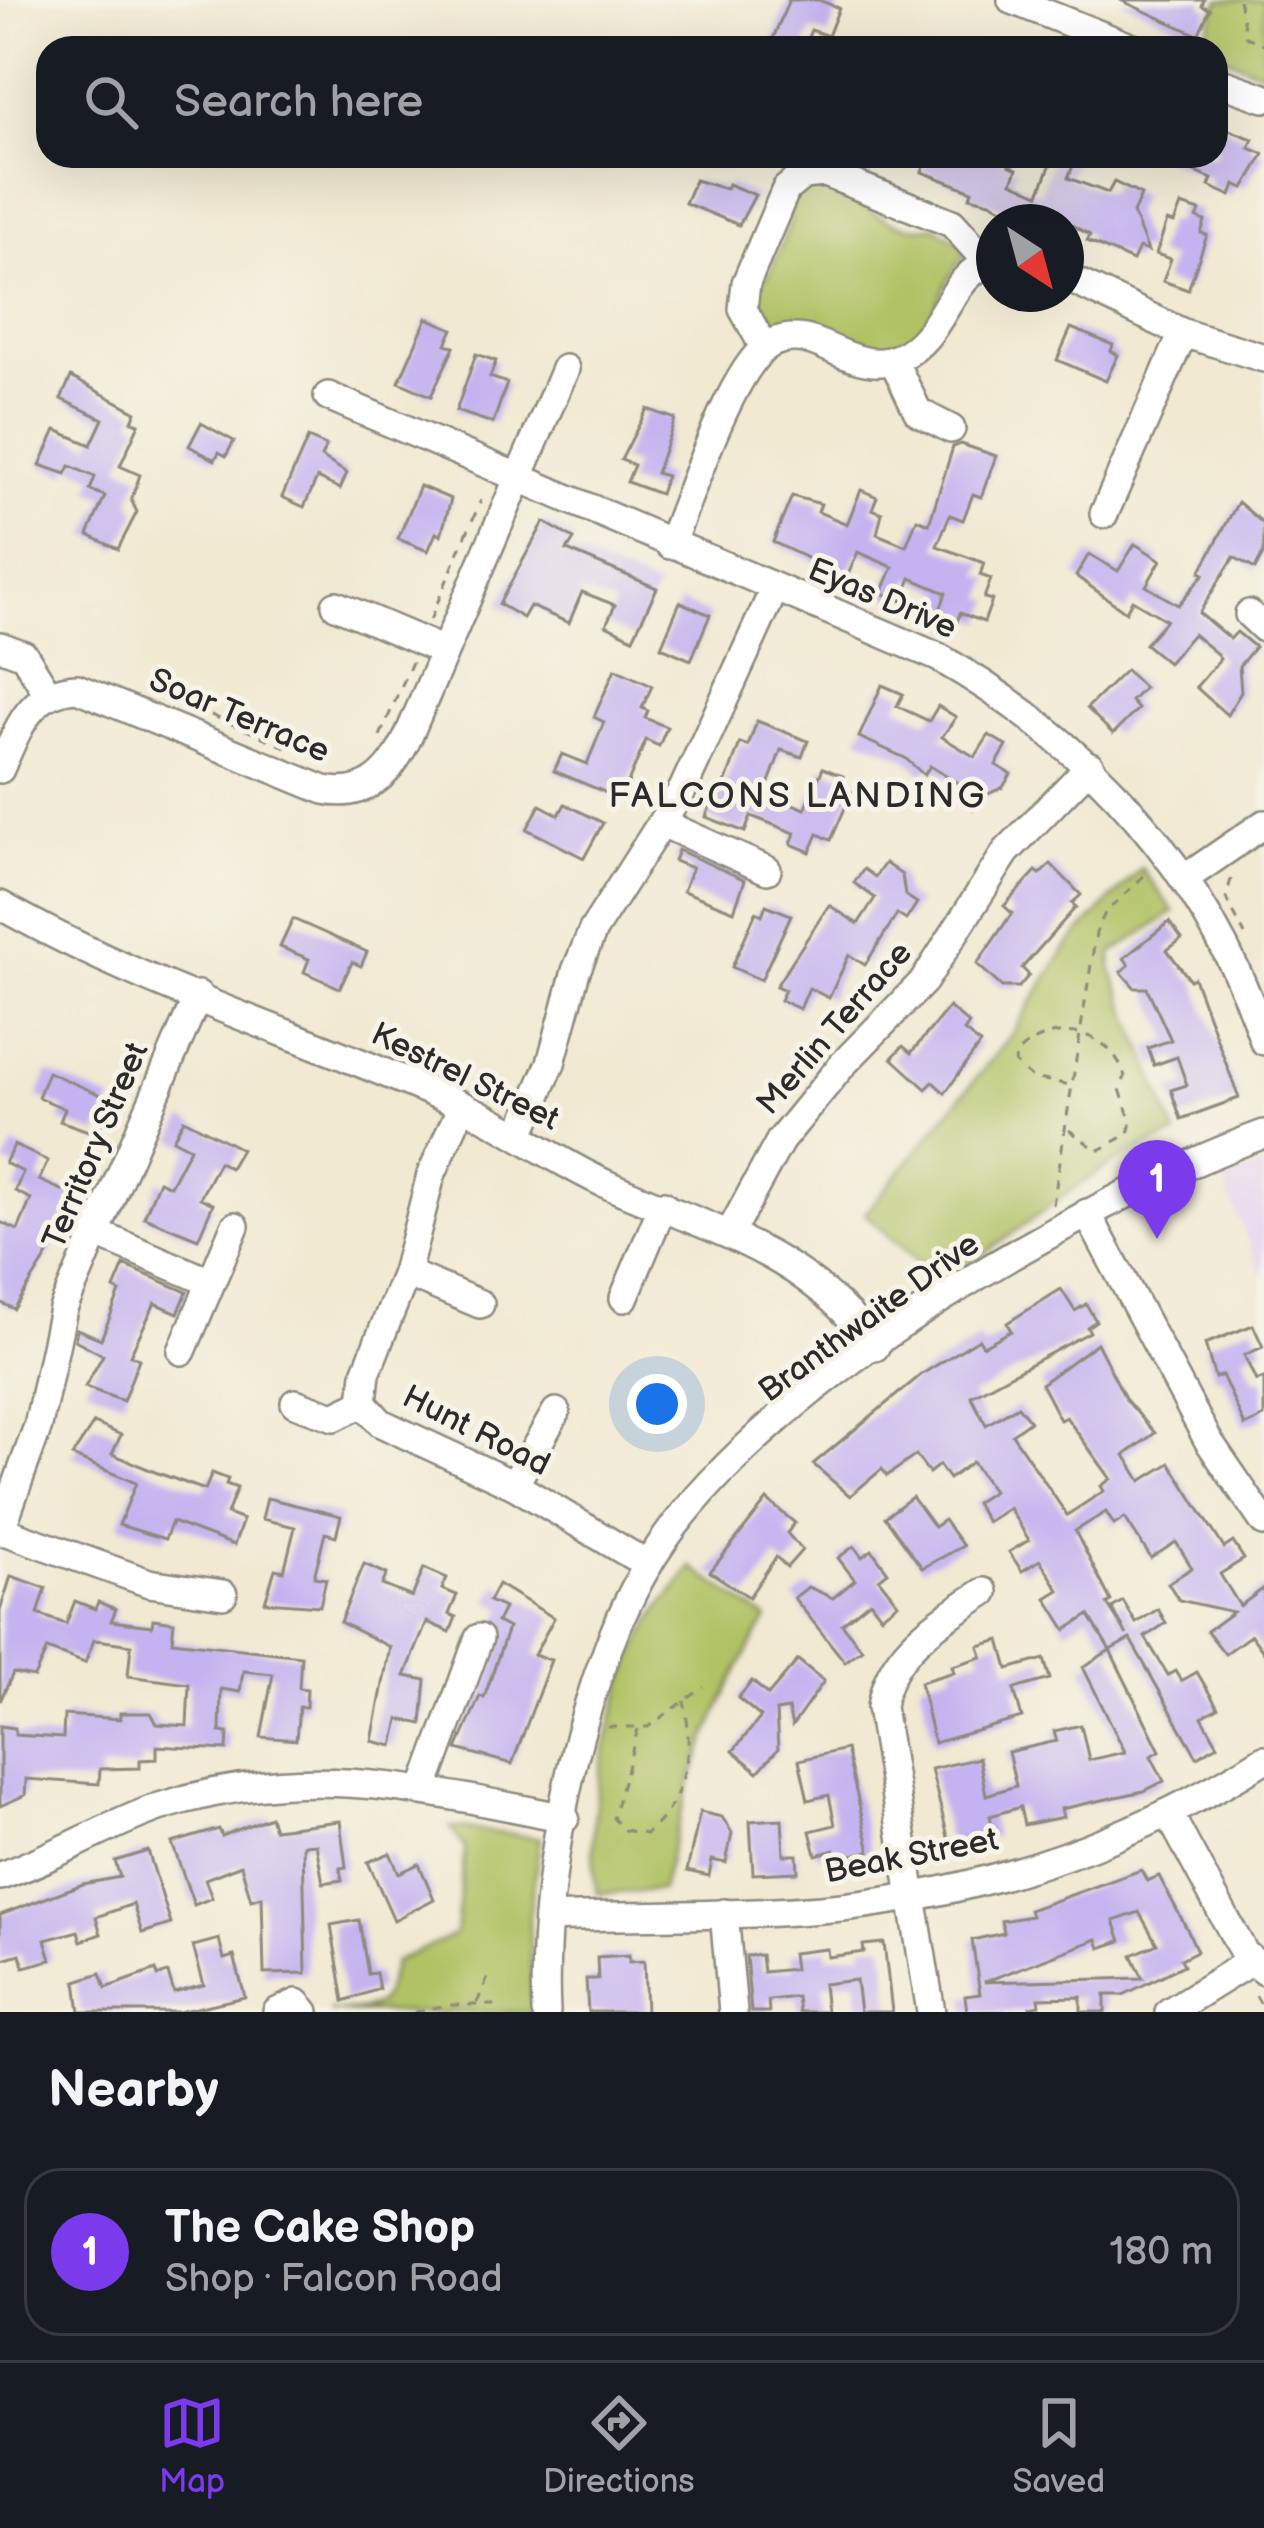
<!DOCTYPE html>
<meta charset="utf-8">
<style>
:root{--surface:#171b24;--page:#20242c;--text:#f1f3f6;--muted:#9ea1a6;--line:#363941;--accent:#7c3aed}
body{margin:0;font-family:"Balsamiq Sans",sans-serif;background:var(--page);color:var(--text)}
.compass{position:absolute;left:976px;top:204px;width:108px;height:108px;border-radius:50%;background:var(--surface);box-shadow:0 12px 48px #0002;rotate:144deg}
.you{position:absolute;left:657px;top:1404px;width:42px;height:42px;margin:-30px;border:9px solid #fff;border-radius:50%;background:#1a73e8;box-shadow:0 0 0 18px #1a73e833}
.badge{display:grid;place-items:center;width:78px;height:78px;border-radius:50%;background:var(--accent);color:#fff;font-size:39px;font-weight:700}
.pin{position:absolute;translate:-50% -99px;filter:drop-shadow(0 3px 6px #0008)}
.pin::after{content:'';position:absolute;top:63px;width:42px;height:36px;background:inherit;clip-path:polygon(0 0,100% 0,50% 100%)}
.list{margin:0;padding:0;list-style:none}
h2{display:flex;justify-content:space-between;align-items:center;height:156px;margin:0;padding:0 48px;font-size:51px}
h2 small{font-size:39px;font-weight:400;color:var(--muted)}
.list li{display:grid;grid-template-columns:78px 1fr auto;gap:36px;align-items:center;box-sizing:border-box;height:168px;margin:0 24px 24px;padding:0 24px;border:3px solid var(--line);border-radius:36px}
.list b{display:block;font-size:45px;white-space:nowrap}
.list p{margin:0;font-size:39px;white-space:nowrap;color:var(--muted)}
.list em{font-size:39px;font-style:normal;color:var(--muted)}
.icon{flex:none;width:66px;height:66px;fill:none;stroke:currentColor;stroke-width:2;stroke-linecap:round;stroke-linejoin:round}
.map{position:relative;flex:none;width:1264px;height:2012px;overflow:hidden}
.search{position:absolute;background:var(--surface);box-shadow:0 12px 48px #0002;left:36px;right:36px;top:36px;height:132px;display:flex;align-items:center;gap:30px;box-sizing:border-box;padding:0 42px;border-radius:36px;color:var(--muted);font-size:45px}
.sheet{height:348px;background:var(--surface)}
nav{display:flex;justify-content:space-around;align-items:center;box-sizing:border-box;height:168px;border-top:3px solid var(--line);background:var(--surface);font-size:33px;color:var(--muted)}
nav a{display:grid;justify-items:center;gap:6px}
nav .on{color:var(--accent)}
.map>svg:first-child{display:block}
.built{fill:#e5d3f1}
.green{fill:#b1c265;stroke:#6e7648;stroke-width:3}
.building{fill:#c5b2f0;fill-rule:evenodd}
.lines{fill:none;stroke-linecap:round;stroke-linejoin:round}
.minor-casing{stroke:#8e8a7e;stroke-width:32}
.path{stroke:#8e8a7e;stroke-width:3;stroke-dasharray:9 9;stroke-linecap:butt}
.minor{stroke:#fff;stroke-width:27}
.labels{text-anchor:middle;stroke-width:10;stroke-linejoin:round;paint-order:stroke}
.street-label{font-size:33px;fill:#2b2b2b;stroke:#f7f3e8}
.neighbourhood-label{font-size:36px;letter-spacing:3px;fill:#2b2b2b;stroke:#f7f3e8}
</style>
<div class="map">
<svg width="1264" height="2012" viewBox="0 0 1264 2012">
<rect width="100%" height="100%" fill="#f7f3e8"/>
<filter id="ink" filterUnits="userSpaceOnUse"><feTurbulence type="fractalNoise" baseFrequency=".00833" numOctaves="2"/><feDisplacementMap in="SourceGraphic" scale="24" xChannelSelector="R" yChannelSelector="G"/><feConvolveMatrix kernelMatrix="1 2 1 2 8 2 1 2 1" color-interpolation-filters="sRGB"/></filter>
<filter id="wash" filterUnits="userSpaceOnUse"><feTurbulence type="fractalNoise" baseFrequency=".004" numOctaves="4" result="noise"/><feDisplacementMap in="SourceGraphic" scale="48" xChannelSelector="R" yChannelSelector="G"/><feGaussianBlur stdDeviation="2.7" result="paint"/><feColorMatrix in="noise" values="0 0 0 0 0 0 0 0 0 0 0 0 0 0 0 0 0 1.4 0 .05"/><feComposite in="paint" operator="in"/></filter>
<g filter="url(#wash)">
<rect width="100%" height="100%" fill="#f1e9d2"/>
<path class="built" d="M1264 1166V1278L1221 1178Z"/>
<g class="green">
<path d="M1220 0H1264V73L1216 54V48L1200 47Z"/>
<path d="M818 182C854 194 892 237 934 226L964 245V257C945 277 942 301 926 322 892 370 849 333 807 324 796 321 782 325 770 326L756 314 759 281 769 274 791 220 787 212 795 194Z"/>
<path d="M1141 868 1174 912 1112 953 1111 968 1176 1135C1089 1162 1019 1238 939 1282L865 1214 1009 1038 1068 945Z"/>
<path d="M691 1567 767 1619C710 1710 686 1787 661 1890L597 1894C583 1815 612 1689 652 1620 663 1601 680 1586 691 1567Z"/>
<path d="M450 1827 540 1838 529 1917 532 2012H329C380 2009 382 2012 394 1962L456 1934 465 1848Z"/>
</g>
<g id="blocks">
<g class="building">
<path d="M789 0H819L839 8 828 36 811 30 804 48H769Z"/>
<path d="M1120 0H1204L1202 6 1210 9 1198 35Z"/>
<path d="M1216 125 1253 139 1249 148 1264 154 1244 188 1235 184 1231 196 1209 186 1212 179 1159 156H1216Z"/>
<path d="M929 156H1012L1009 165 1017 169 1012 182 1039 194 1054 156H1077L1068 178 1108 193 1114 182 1141 195 1133 213 1148 251 1139 248 1133 261 1087 241 1090 235 1066 222H1028L990 202 970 197 972 191 922 172Z"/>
<path d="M695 180 726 189 728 184 755 195 739 225 685 203Z"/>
<path d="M1181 205 1200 211 1197 218 1205 221 1201 233 1207 235 1188 290 1163 281 1171 259 1156 254 1167 221 1174 223Z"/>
<path d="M427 318 453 329 446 344 454 347 431 396 399 382Z"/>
<path d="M1071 328 1113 345 1111 351 1118 355 1106 381 1057 360Z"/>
<path d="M476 354 496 361 490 377 507 383 493 423 456 411Z"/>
<path d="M71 377 136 412 132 421 139 424 120 466 140 475 131 500 137 512 118 549 88 535 105 496 90 490 95 477 70 466 66 474 40 465 56 430 91 445 103 419 61 399Z"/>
<path d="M647 409 675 419 656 473 666 476 660 494 627 482 634 465 621 460Z"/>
<path d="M201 423 234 441 226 456 219 452 215 460 189 446Z"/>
<path d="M308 438 326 446 321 457 347 473 340 489 317 478 304 507 282 497Z"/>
<path d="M961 444 996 456 981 497 973 494 963 520 950 515 937 546 984 563 980 575 991 579 984 598 992 600 984 622 960 613 955 628 936 621 946 593 911 578 902 601 882 593 893 567 858 552 847 577 773 542 792 496 821 504 818 512 847 524 861 490 877 497 872 509 882 513 877 534 906 546 917 519 929 524 953 447Z"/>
<path d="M420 486 451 499 441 535 436 533 428 551 398 539Z"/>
<path d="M1238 502 1264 524V552L1255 569 1234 557 1199 613 1230 639 1237 632 1255 647 1239 666 1241 692 1227 715 1196 687 1220 659 1217 654 1193 634 1168 663 1145 644 1166 620 1132 600 1126 612 1076 576 1089 554 1118 571 1135 544 1161 560 1146 586 1178 605 1204 574 1200 572Z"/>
<path d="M544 522 574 539 567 550 657 588 633 638 606 625 615 605 582 592 569 623 530 606 523 618 499 604Z"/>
<path d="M680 602 710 615 691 660 661 647Z"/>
<path d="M615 669 652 686 642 708 648 711 645 718 667 727 659 746 646 740 621 799 554 771 562 754 587 764 604 722 594 717Z"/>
<path d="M1126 670 1144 688 1131 701 1138 709 1113 734 1087 708Z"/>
<path d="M882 685 903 694 897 706 929 721 938 706 956 717 942 737 975 757 989 735 1007 746 996 765 1011 774 1003 787 980 798 973 809 951 796 959 784 930 766 924 775 905 758 859 737Z"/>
<path d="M757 721 808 741 802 757 781 750 765 793 805 809 823 768 843 776 838 787 852 792 831 840 818 834 810 852 791 844 795 833 751 816 745 832 706 817 712 801 718 803 740 743 748 746Z"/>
<path d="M565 804 603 823 584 858 527 829 540 805 559 815Z"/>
<path d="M678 850 745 880 734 911 683 891 692 868 674 861Z"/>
<path d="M885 863 902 875 905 895 917 903 906 920 897 914 865 965 849 955 829 998 809 988 800 1009 780 1000 785 990 776 986 829 905 858 924 875 898 854 883 864 869 875 877Z"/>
<path d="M1051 864 1081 895 1072 903 1076 907 1022 968 1029 975 1019 987H1002L977 964 1012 913 1004 906 1036 871 1040 874Z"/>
<path d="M766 905 791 915 761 980 732 967 756 912 762 915Z"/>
<path d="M293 919 367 952 361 966 352 962 340 988 304 972 309 959 280 947Z"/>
<path d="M1169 922 1182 939 1167 950 1190 980 1194 978 1239 1098 1181 1119 1171 1090 1187 1085 1177 1057 1154 1065 1148 1048 1171 1040 1147 988H1135L1121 972 1129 965 1124 958Z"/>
<path d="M949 1007 969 1024 964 1031 980 1044 945 1093 933 1082 926 1089 892 1058 903 1046 911 1053Z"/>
<path d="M48 1072 112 1100 97 1134 60 1121 65 1109 38 1097Z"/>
<path d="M184 1119 241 1149 230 1168 219 1162 200 1198 213 1204 198 1239 144 1217 159 1181 170 1186 190 1148 173 1139Z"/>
<path d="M14 1145 48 1161 39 1180 73 1195 51 1250 14 1309 0 1302V1222L18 1230 31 1199 15 1191 23 1172 5 1163Z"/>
<path d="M124 1265 187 1292 178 1313 155 1303 130 1355 139 1359 123 1401 85 1387 103 1355 75 1340 77 1329 101 1339 120 1292 114 1289Z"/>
<path d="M1061 1289 1075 1311 1086 1304 1096 1321 1087 1327 1090 1332 971 1396 986 1425 1018 1406 1030 1421 1012 1434 1067 1515 1104 1491 1101 1486 1111 1479 1066 1417 1060 1420 1041 1384 1097 1343 1126 1400 1155 1433 1125 1455 1141 1481 1170 1463 1224 1548 1233 1542 1244 1559 1220 1574 1240 1606 1264 1588V1653L1251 1635 1225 1654 1207 1631 1233 1612 1179 1600 1168 1583 1192 1568 1176 1542 1151 1558 1125 1518 1114 1525 1106 1512 1075 1531 1111 1601 1107 1604 1127 1635 1112 1608 1123 1601 1136 1623 1158 1609 1166 1623 1145 1637 1168 1675 1175 1671 1181 1681 1197 1672 1218 1708 1202 1717 1218 1745 1197 1757 1130 1639 1110 1650 1089 1615 1066 1630 1046 1598 1059 1590 1040 1560 1022 1571 1009 1552 1029 1540 1009 1508 987 1522 975 1503 993 1491 972 1462 949 1479 939 1465 929 1473 916 1455 887 1476 882 1469 850 1496 813 1464 922 1374 979 1339 983 1346 1011 1331 1007 1323Z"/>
<path d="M1253 1325 1263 1347 1244 1355 1256 1381 1264 1378V1417L1245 1426 1222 1375 1215 1378 1205 1344Z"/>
<path d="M94 1423 121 1435 112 1454 155 1472 205 1490 212 1473 228 1479 226 1484 237 1488 227 1514 243 1520 234 1545 172 1522 165 1539 119 1525 136 1483 72 1456Z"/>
<path d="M912 1497 934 1527 944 1520 963 1546 922 1568 885 1517Z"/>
<path d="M267 1498 341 1516 336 1536 325 1533 314 1577 326 1579 320 1606 265 1602 275 1569 284 1571 295 1527 262 1519Z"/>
<path d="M767 1500 795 1523 787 1533 802 1550 787 1567 776 1557 749 1597 710 1572Z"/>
<path d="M854 1546 862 1557 872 1550 888 1572 879 1579 898 1603 881 1616 870 1601 842 1624 862 1649 845 1662 794 1598 808 1587 833 1598 855 1580 838 1558Z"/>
<path d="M364 1564 387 1574 382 1585 412 1597 424 1568 447 1578 442 1589 457 1595 449 1614 456 1617 450 1632 427 1622 405 1676 426 1680 422 1724 399 1719 393 1746 372 1741 390 1647 340 1622Z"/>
<path d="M11 1576 46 1588 38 1614 66 1624 75 1601 95 1609 98 1602 116 1609 111 1621 152 1626 153 1619 174 1622 172 1641 301 1656 299 1688 307 1689 306 1707H299L296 1740 261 1737 273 1674 243 1671 240 1692 221 1689 220 1732 228 1733 227 1750 157 1746V1759L140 1760V1768L100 1769 99 1784 26 1779 25 1795 0 1806V1726L15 1728V1735L63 1738 64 1715 120 1719V1713H151L157 1724 187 1726 189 1684 128 1676 131 1645 104 1641 94 1640 85 1663 47 1649 34 1677 13 1673 0 1701V1611Z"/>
<path d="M498 1584 554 1618 534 1655 551 1660 512 1764 457 1749 480 1696 484 1698 508 1628 497 1622 504 1608 489 1601Z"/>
<path d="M1000 1640 1008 1669 1044 1659 1050 1679 1014 1689 1022 1718 934 1743 920 1682 954 1672 952 1666 982 1657 979 1646Z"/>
<path d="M1110 1650 1160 1751 1151 1756 1164 1781 1144 1791 1061 1809 1063 1817 1024 1825 1020 1807 990 1816 995 1836 951 1849 931 1769 979 1758 986 1795 1016 1786 1008 1752 1057 1741 1054 1731 1081 1725 1089 1760 1125 1752 1083 1667Z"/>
<path d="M798 1660 824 1681 792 1726 788 1709 776 1711 778 1749 758 1772 733 1751 761 1717 738 1698 752 1681 768 1695Z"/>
<path d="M846 1749 870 1851 836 1859 834 1850 816 1855 810 1831 835 1825 829 1795 808 1800 799 1760Z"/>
<path d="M700 1812 722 1817 732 1833 726 1863 712 1860 709 1876 687 1871Z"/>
<path d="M270 1817 274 1829 340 1821 346 1867 340 1868 342 1880 323 1883 316 1844 303 1845 306 1973 264 1974 262 1897 251 1900 241 1865 205 1879 212 1898 194 1905 172 1843 219 1829 222 1836Z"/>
<path d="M782 1819 784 1855H797L798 1872 753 1874 750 1821Z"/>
<path d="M148 1851 171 1924 142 1933 133 1904 96 1917 101 1934 81 1941 78 1931 45 1940 51 1960 24 1967 20 1954 0 1960V1915L83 1884 120 1877 115 1861Z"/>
<path d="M390 1853 399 1873 419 1864 434 1899 394 1920 368 1862Z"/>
<path d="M1141 1870 1147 1881 1159 1876 1187 1929 1197 1951 1181 1959 1184 1965 1123 1995H1105V2012H1081V1997L1039 1998 1040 2005 1030 2007 1031 2012H967L965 1996 980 1994 972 1940 1004 1933 1001 1921 1031 1916 1029 1910ZM1139 1912 1157 1944 1132 1955 1143 1978 984 1982 1097 1939 1100 1948 1121 1941 1114 1921Z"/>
<path d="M359 1920 368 1974 376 1973 379 1989 344 2001 331 1925Z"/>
<path d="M219 1939 224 1959 234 1956 245 1997 179 2012H80L76 1981 101 1973 106 1988 156 1970 158 1976 168 1973 174 1993 204 1985 193 1946Z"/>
<path d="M884 1943 892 2012H860L856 1980 823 1984 826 2012H799L797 1997 768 2000 769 2012H751L746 1956 761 1955 763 1972 794 1969 792 1953 827 1949 828 1957 864 1952 863 1945Z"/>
<path d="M629 1955V1962L644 1961 646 2012H588L586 1979H598L597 1957Z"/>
</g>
</g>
</g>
<g filter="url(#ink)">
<use href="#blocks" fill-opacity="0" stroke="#8e8a7e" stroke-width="3"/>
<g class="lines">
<defs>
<g id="minor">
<path d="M1012 0 1133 48"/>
<path d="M1216 81 1264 98"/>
<path d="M1066 277 1183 333 1264 358"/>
<path d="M764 347 743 309 746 283 786 189 803 175 825 173 952 223 987 262"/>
<path d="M893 360 918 412 951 429"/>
<path d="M328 396 938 657C1090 743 1208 873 1264 1041"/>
<path d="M1104 514 1183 333"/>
<path d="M670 545C689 499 730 372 767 346 780 337 798 336 812 341 841 351 868 372 900 357 946 336 946 276 994 260"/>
<path d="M336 605 444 651"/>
<path d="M1249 614 1264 628"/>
<path d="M0 646 24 655 48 694"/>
<path d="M0 769C17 732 29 690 77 688L324 790C366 799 391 773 408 737L565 369"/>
<path d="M664 824 767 870"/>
<path d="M1184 879 1264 824"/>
<path d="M0 905C145 988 309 1037 461 1105 512 1128 555 1161 606 1184 709 1230 804 1249 875 1347"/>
<path d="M462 1106 431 1175 406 1273 366 1373 363 1403 381 1423 514 1485 648 1565"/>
<path d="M520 1134 551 1063 576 971 593 930 683 789 774 590"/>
<path d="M1087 1213 1208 1440 1264 1522"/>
<path d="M731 1231 780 1141 843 1064 924 981 1006 852 1090 766"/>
<path d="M95 1233 210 1282"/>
<path d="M406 1273 480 1304"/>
<path d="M624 1298 663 1205"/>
<path d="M182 1351 235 1226"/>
<path d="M295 1403 334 1417 363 1403"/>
<path d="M514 1485 556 1412"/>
<path d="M1 1530 149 1583 223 1594"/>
<path d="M0 1532 38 1426 63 1309 198 995"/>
<path d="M424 1788 479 1638"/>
<path d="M1169 1814 1244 1953 1264 1971"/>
<path d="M0 1876C55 1858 104 1826 159 1807 303 1760 422 1789 565 1818"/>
<path d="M724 1913 733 2012"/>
<path d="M548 1918C646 1914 745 1917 842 1907 992 1890 1137 1840 1264 1759"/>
<path d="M277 2012 297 2003 305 2012"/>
<path d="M546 2012C539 1873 582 1658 662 1543 776 1377 1077 1203 1264 1134"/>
<path d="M931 2012 881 1707C889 1649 939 1622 984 1592"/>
<path d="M1169 2012 1251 1961"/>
</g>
</defs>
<use href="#minor" class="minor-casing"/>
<g class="path">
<path d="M1239 0 1246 37 1264 44"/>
<path d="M1154 35 1179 48"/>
<path d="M430 620 481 500"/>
<path d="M211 715 293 750"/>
<path d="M380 736 412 662"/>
<path d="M1231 879 1226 898 1245 935"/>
<path d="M1069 1130 1098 1151 1128 1134 1131 1123 1120 1089 1125 1077C1111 1028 1052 1018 1016 1054L1015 1063 1032 1078 1071 1085"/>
<path d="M1053 1205 1096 933 1105 913 1148 872"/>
<path d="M608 1727H648L704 1687"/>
<path d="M638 1729 613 1818 624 1830 646 1834C687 1802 694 1746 684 1701"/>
<path d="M1256 1996 1264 2010"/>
<path d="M477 2003 490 1973"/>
<path d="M415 2012 447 2005H501"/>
</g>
<use href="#minor" class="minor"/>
</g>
</g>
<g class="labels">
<g class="street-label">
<text transform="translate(883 597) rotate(23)" y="12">Eyas Drive</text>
<text transform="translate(240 714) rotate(23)" y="12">Soar Terrace</text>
<text transform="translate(833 1027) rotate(-49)" y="12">Merlin Terrace</text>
<text transform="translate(466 1075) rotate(26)" y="12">Kestrel Street</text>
<text transform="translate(94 1145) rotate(-67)" y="12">Territory Street</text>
<text transform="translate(868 1316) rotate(-36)" y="12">Branthwaite Drive</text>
<text transform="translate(477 1429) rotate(27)" y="12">Hunt Road</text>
<text transform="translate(911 1854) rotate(-11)" y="12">Beak Street</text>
</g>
<g class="neighbourhood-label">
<text x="798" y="807">FALCONS LANDING</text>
</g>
</g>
</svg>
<svg class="compass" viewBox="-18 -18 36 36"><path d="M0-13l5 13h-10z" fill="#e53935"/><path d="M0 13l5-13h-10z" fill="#9ea1a6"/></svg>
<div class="you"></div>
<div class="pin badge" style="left:1157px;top:1239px">1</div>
<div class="search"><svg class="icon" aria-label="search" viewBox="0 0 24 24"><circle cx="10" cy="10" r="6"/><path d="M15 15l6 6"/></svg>Search here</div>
</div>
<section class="sheet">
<h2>Nearby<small></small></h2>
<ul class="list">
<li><span class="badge">1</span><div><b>The Cake Shop</b><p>Shop · Falcon Road</p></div><em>180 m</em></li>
</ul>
</section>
<nav>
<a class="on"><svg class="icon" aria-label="map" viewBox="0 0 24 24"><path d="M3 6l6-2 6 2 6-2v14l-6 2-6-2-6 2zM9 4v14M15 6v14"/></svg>Map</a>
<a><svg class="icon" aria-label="directions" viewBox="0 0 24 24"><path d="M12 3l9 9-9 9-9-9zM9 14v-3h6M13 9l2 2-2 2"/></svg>Directions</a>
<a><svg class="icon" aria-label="saved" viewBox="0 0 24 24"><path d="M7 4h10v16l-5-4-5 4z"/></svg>Saved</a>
</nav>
